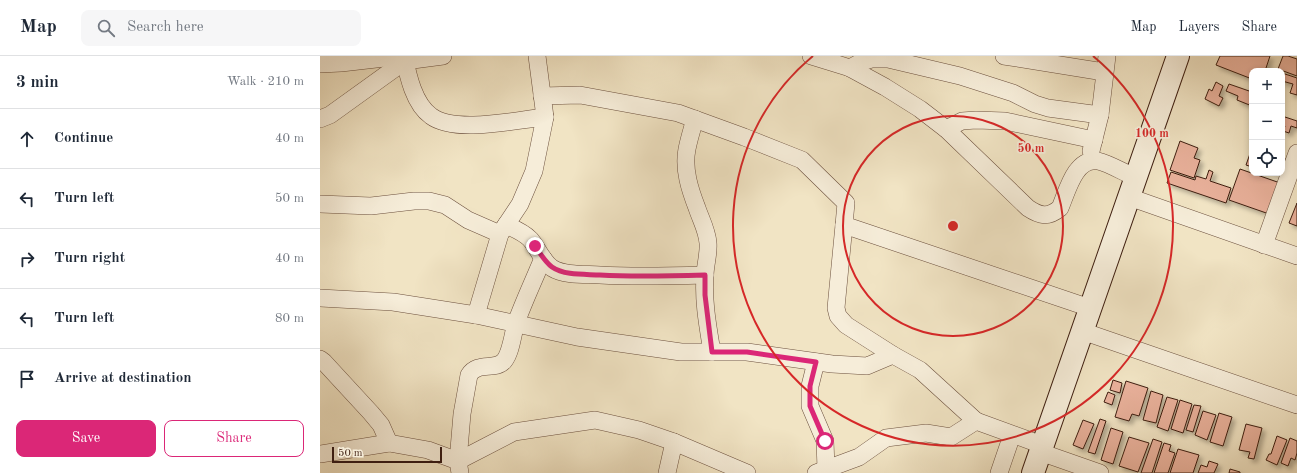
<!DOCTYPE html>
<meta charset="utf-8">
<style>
:root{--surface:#fff;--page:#f6f6f7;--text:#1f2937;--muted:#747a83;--line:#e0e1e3;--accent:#db2777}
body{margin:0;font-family:"Old Standard TT",serif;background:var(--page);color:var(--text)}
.controls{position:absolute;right:12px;top:12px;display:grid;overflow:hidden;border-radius:8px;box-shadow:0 2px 6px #0003}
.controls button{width:36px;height:36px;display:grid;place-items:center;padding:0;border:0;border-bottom:1px solid var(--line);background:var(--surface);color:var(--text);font:20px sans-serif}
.scale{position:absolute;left:12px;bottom:10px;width:110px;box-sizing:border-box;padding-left:4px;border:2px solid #3f1f11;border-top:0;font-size:11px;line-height:14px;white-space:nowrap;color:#3f1f11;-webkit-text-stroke:3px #f6edd9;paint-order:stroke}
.stop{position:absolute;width:12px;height:12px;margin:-9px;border:3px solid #db2777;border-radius:50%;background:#fff}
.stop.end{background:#db2777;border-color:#fff;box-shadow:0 1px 4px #0008}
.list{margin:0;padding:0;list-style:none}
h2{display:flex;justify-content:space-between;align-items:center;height:52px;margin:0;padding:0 16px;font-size:17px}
h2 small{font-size:13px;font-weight:400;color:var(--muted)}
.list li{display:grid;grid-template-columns:26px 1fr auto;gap:12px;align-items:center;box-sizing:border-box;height:60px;padding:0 16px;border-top:1px solid var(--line)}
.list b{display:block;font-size:15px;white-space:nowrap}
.list em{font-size:13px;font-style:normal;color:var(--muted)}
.actions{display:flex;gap:8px;padding:12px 16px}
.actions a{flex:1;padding:9px 0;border:1px solid var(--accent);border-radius:8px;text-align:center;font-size:14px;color:var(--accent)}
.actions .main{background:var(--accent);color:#fff}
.icon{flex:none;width:22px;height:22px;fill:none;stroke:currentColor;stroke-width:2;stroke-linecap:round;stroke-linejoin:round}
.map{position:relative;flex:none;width:977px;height:417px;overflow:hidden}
header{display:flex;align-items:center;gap:24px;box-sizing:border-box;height:56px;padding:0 20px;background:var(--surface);border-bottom:1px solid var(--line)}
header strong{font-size:19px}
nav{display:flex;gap:22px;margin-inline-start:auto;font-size:14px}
.search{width:280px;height:36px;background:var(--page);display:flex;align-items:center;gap:10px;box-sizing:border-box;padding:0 14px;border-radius:8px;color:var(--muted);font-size:15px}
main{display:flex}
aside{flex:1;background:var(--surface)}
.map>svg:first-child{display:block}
.building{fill:#e8b09a;stroke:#3f1f11;filter:url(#shadow)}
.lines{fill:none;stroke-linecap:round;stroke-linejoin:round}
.street-casing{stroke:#6c503e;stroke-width:18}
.secondary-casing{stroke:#3f1f11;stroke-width:24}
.street{stroke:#f6edd9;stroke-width:17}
.secondary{stroke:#f6edd9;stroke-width:22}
.route{stroke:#db2777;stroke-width:5}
.ring{fill:none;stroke:#d62828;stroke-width:2}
.centre{fill:#d62828;stroke:#f6edd9;stroke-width:2}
.ring-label{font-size:12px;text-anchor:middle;font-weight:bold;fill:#d62828;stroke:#f6edd9;stroke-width:3.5;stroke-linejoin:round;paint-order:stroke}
</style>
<header>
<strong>Map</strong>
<div class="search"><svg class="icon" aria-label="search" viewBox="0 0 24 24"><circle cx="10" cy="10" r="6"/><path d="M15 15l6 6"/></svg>Search here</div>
<nav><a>Map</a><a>Layers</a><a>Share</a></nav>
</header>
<main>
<aside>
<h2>3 min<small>Walk · 210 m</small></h2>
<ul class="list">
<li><svg class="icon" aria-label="ahead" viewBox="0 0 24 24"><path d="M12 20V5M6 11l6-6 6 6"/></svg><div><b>Continue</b></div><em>40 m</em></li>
<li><svg class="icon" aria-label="left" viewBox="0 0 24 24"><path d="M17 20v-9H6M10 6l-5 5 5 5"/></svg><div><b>Turn left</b></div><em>50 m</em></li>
<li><svg class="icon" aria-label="right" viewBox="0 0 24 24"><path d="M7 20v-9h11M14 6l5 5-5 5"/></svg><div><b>Turn right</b></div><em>40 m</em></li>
<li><svg class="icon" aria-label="left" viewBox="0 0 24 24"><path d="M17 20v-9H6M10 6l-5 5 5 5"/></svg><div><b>Turn left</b></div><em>80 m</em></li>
<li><svg class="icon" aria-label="arrive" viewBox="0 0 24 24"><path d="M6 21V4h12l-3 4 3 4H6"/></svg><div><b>Arrive at destination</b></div></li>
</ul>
<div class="actions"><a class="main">Save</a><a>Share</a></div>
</aside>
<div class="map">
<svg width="977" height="417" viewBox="0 0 977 417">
<defs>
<filter id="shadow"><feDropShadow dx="3.5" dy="3.5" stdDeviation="2" flood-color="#0004"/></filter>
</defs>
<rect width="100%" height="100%" fill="#f1e4c4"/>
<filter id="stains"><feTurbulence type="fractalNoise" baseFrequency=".005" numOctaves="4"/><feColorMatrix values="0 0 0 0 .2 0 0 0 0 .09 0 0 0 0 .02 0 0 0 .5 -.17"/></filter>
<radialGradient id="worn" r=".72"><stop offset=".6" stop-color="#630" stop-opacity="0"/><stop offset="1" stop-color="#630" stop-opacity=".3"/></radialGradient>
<g class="building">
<path d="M900 0H950L945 15H932V23L896 9Z"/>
<path d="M963 0H968L977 3V20L958 13Z"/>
<path d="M962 17 977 22V39L970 37 973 28 962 25Z"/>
<path d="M896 26 903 30 899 40 903 42 899 50 885 43 889 33 892 35Z"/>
<path d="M909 28 932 36V50L917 44 918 40 906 35Z"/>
<path d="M962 60 977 65V72L971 70 969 77 963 75 965 70 962 69 963 64H962Z"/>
<path d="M860 85 878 92 874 102 880 104 874 122 850 114Z"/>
<path d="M932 92V111L926 109Z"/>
<path d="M962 102 968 104 963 120 952 117H962Z"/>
<path d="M920 113 963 128 952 159 909 144Z"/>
<path d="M889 114 893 116 890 125 911 132 906 147 847 127 851 116 875 124 876 120 886 123Z"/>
<path d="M977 147V170L969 167Z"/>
<path d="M793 324 802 327 800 337 790 334Z"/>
<path d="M806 325 828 332 819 360 812 358 809 365 795 361Z"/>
<path d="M831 335 843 339 836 367 823 364Z"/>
<path d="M788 336 795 339 792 349 784 346Z"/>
<path d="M847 341 858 344 848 375 837 371Z"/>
<path d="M860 344 872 348 863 377 851 373Z"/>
<path d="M874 349 881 350 873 376 866 374Z"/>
<path d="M883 355 896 359 887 384 875 379Z"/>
<path d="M899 357 912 361 903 390 890 386Z"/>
<path d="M780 363 786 365 775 398 768 396Z"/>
<path d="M763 364 774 368 763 393 753 389Z"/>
<path d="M926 368 942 372 934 403 928 402 930 396 919 394Z"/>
<path d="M791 372 803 376 793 408 781 404Z"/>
<path d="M957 380 967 384 957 409 946 404 949 398H951Z"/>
<path d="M809 381 829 387 818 416 799 410Z"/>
<path d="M970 382 977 385V397L975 404 971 402 968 410 961 407Z"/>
<path d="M833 383 842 386 832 417H821Z"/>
<path d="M844 387 851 389 849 395 855 397 848 417H834Z"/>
<path d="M858 393 879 399 873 417H850Z"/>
<path d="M889 405 898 408 894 417H878L881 409 887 411Z"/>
<path d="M910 413 920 416V417H909Z"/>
</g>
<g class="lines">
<defs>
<g id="street">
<path d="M84 0C88 20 94 48 111 60 135 78 196 64 225 61"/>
<path d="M491 0 530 12 565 31 600 53 626 73 708 152C720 160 728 162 740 152 747 136 755 101 778 105 788 107 805 117 815 121"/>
<path d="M684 0 784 16"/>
<path d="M0 8 21 7 82 0"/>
<path d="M530 12 539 7 552 3H568L640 20 693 37 715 48 728 52 780 59"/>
<path d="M222 40 260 39 358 57 424 81 482 104 526 147 524 169 770 252"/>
<path d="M0 63 10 59 85 5 123 0"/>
<path d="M375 63C372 73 369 83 367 93 363 113 370 134 377 152 381 164 387 174 388 187 389 198 385 209 385 220 383 245 388 271 392 296"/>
<path d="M626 73 642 65 656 64 685 65 774 84"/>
<path d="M771 95 780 59 787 0"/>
<path d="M809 141 977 200"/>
<path d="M0 148 51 150 94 145H109L125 149 148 164 180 178"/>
<path d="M186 169C195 173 203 176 210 183 218 192 222 205 232 212 245 220 266 218 280 219 315 221 350 220 385 219"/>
<path d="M524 169 516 252 518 260 526 269 573 299"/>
<path d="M944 189 977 97"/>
<path d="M0 242 73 246 156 259 257 281 361 296H427L512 308 547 310 573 299 600 314 656 365"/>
<path d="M156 259 180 178 200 148 214 115 225 61 217 0"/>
<path d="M762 275 977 349"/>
<path d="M0 303 4 306 51 357 61 369 69 387"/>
<path d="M496 306 490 330V350L505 385 506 413"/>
<path d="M720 396 780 417"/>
<path d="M0 398 69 387 108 394 138 405 140 417"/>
<path d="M138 405 194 376 275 364 319 374 354 386 427 417"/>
<path d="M138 405 142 358 149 319C158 305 175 315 184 305 191 297 193 277 196 267 204 245 214 224 223 202"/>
<path d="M347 417 354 386"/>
<path d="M496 417 539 401 566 382 606 377 631 381 656 365 722 389"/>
<path d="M679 417 692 379"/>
</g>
<path id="secondary" d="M713 417 858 0"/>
</defs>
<use href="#street" class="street-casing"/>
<use href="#secondary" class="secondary-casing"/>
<use href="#street" class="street"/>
<use href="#secondary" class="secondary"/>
</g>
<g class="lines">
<path class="route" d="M215 190C220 197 225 206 232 211 245 220 266 218 280 219 315 221 350 220 385 219V239L392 296H427L496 306 490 330V350L505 385"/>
</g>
<g class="ring">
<circle cx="633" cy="170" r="110"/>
<path d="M773 0A220 220 0 1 1 493 0"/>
</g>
<circle cx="633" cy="170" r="6" class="centre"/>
<g class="ring-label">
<text x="832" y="81">100 m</text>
<text x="711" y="96">50 m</text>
</g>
<rect width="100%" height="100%" filter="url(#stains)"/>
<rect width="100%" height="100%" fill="url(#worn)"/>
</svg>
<div class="controls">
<button>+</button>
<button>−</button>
<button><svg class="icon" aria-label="locate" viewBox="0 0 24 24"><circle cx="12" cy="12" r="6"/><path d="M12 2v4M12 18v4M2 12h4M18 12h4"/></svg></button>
</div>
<div class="scale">50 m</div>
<div class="stop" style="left:505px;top:385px"></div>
<div class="stop end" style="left:215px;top:190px"></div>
</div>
</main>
